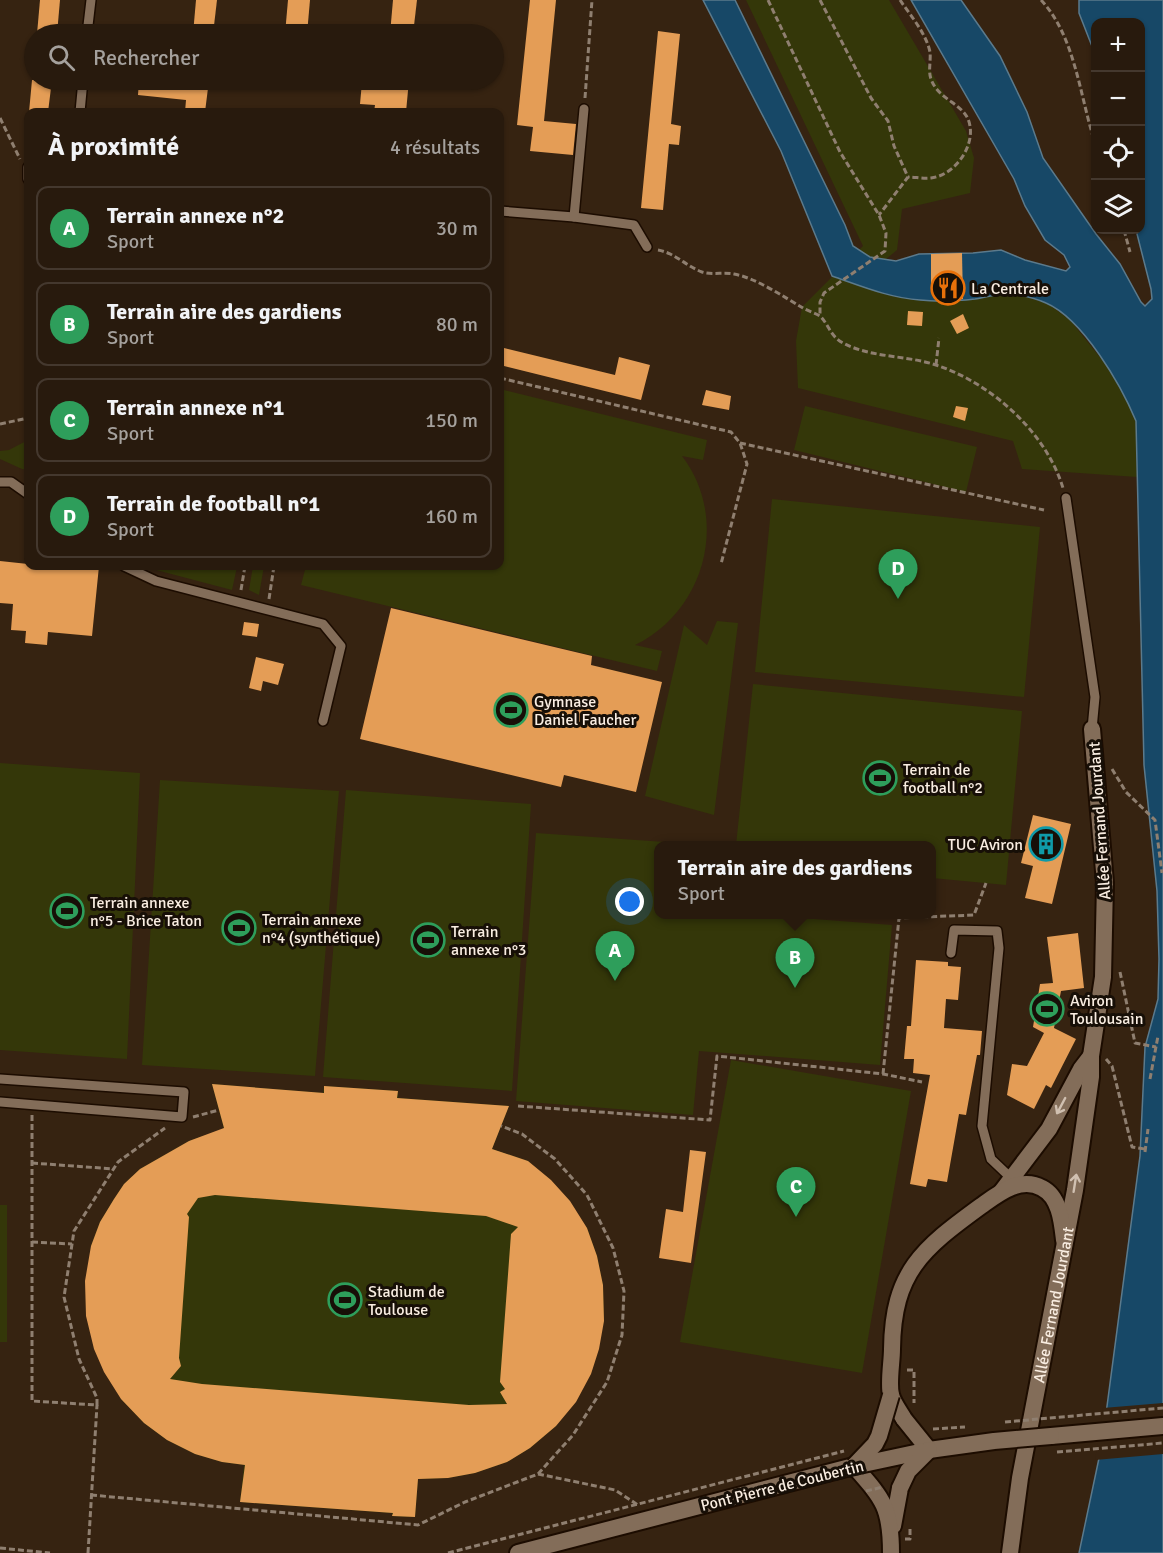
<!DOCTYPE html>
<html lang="fr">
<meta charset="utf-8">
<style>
:root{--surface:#281a0d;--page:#34271b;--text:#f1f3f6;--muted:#a5a19d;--line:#44382e;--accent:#a7c71e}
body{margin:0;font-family:Signika,sans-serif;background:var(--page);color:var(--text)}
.controls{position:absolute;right:18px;top:18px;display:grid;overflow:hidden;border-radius:12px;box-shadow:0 2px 4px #0004}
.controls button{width:54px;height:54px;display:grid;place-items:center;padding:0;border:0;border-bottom:2px solid var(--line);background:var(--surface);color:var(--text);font:30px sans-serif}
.you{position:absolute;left:630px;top:902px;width:21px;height:21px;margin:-15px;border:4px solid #fff;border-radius:50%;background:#1a73e8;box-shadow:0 0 0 9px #1a73e833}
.badge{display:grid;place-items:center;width:39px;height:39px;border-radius:50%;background:var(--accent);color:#fff;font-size:20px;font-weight:700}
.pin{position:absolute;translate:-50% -50px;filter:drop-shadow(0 2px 3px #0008)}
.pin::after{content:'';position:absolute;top:32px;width:21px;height:18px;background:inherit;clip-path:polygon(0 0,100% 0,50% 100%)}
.popup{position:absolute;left:654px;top:841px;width:282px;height:78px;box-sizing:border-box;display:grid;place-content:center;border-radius:12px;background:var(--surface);filter:drop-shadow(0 2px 4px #0005);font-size:20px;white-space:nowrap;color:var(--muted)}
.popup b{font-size:22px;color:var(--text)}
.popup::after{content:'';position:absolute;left:50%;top:100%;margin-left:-12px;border:12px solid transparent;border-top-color:var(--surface)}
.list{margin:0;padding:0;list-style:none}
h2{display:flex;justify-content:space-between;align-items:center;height:78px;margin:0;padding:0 24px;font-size:26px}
h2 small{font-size:20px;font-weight:400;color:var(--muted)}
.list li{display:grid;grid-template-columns:39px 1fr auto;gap:18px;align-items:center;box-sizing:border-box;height:84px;margin:0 12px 12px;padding:0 12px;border:2px solid var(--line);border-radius:12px}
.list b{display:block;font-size:22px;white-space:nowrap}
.list p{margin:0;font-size:20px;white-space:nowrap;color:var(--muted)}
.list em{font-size:20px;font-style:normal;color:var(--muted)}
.icon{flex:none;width:33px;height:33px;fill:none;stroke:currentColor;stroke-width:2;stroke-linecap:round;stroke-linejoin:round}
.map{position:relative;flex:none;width:1163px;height:1553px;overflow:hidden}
.search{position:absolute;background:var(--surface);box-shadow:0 2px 4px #0004;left:24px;top:24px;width:480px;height:66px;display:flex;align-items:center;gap:15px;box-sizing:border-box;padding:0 21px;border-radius:33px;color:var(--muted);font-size:22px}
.panel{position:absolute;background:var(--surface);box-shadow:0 2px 4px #0004;left:24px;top:108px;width:480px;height:462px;border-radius:12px}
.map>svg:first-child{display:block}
.green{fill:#343709}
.water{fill:#174867;stroke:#5b7a8c;stroke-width:1.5}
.pier{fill:#362311}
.building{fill:#e49d56;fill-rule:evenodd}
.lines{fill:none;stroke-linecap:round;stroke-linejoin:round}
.service-casing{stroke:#1c0c00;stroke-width:12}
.minor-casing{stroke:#1c0c00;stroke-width:20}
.secondary-casing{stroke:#1c0c00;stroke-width:20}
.path{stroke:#8f7f70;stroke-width:3;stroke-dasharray:6 3;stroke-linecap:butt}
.service{stroke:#836d59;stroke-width:9}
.minor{stroke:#836d59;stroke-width:16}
.secondary{stroke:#836d59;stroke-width:16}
.secondary-bridge-casing{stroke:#1c0c00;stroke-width:20;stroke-linecap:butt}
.path-bridge{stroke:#8f7f70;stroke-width:3;stroke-dasharray:6 3;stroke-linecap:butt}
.secondary-bridge{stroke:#836d59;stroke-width:16}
.oneway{stroke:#d0c0b1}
.labels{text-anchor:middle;stroke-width:6;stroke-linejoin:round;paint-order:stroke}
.poi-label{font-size:16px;fill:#f9ede1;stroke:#170f07;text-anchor:start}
.street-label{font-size:16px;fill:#f9ede1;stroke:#170f07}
</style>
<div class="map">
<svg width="1163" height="1553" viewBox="0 0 1163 1553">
<rect width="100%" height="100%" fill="#362311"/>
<g class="green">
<path d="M746 0H889L966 131 974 158 970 193 902 209 897 250 856 284 920 300 974 299 990 295 1014 294 1047 303 1070 320 1103 361 1125 394 1136 421 1137 477 1022 469 1013 441 798 388 796 341 802 307 863 246Z"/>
<path d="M500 389 707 440 703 460 682 456C730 519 705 611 635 645L662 651 657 671 301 585 306 566 328 570 325 566H500Z"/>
<path d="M805 406 977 447 966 492 794 450Z"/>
<path d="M28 440V470L22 469 0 459V451L9 450Z"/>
<path d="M772 499 1040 527 1024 697 755 672Z"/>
<path d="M141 566H236L237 567 232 590Z"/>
<path d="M253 566H264L259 595 249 590Z"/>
<path d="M717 621 738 623 714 815 645 796 684 625 707 645Z"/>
<path d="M753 684 1022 711 1006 885 932 878V846L736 845Z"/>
<path d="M0 763 140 773 127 1059 0 1050Z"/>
<path d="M160 780 339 791 315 1076 142 1065Z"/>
<path d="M346 790 531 804 512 1091 323 1077Z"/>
<path d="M536 833 708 845 658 846V914L762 915 892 925 880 1065 699 1051 693 1115 516 1101Z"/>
<path d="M731 1060 911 1091 862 1373 680 1342Z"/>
<path d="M212 1084 323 1093 324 1086 398 1091V1098L509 1106 492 1149 528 1161 587 1228 597 1256 603 1285 604 1321 556 1426 530 1448 507 1462 475 1473 448 1478 418 1479 415 1517 392 1516V1513L240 1502 244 1465 222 1462 195 1454 167 1440 144 1423 121 1399 91 1246 100 1222 114 1199 124 1184 140 1169 189 1141 224 1129Z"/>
<rect x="0" y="1205" width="7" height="137"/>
</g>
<path class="water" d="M703 0H735L845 225 853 246 870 257 896 261 919 254 973 253 1001 250 1025 260 1066 271 1070 267 1064 255 1045 240 1025 206 1014 179 911 0H961L1000 56 1027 112 1043 158 1096 234 1120 264 1141 302 1145 306 1152 299 1151 289 1136 230H1140V22H1096L1095 54 1079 13V0H1163V1553H1079L1102 1444 1140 1156 1145 1047 1158 999 1159 959 1157 891 1144 765 1136 421C1121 385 1083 319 1046 303 1038 299 1025 296 1015 294 1002 292 988 297 975 299 958 301 937 302 920 300 890 298 861 286 832 276L781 151Z"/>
<path class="pier" d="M1163 1403V1454L1095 1460 1103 1408Z"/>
<g class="building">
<path d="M40 0H60L57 34H37Z"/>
<path d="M196 0H217L213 34H193Z"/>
<path d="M288 0H310L307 34H285Z"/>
<path d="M393 0H417L413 34H390Z"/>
<path d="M530 0H556L544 121 576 124 573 155 530 151 533 127 517 125Z"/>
<path d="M658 31 680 34 671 124 681 126 679 145 669 144 663 210 641 208Z"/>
<path d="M32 80H52L48 112H29Z"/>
<path d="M139 80H209L205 112H185L186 100 138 95Z"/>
<path d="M386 80H409L406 112H374L375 105 360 104 362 82 385 84Z"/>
<path d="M962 253 963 299 939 300 931 283V254Z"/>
<path d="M908 311 923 312 922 326 907 325Z"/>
<path d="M963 314 969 328 957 334 950 321Z"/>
<path d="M500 347 615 375 619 357 650 365 641 400 500 365Z"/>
<path d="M706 390 731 396 729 410 702 405Z"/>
<path d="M956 406 968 408 965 421 953 417Z"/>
<path d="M0 561 28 564V566H99L92 636 48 632 47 645 25 643 26 631 11 630 13 604 0 603Z"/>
<path d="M391 608 592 656 591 665 662 682 636 792 564 775 561 787 360 739Z"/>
<path d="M244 622 259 624 257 637 242 635Z"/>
<path d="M256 657 284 664 278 685 263 681 261 691 249 688Z"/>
<path d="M1033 815 1071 824 1052 904 1025 898 1033 866 1021 863Z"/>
<path d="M1078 933 1084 988 1061 991 1054 1028 1076 1039 1051 1088 1046 1085 1034 1109 1007 1095 1012 1064 1027 1066 1044 1033 1033 1027 1040 984 1053 983 1047 937Z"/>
<path d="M916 960 948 962V966L961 967 958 1000 946 999 944 1028 982 1031 980 1055H977L966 1115 959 1114 947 1182 928 1179 926 1187 910 1184 930 1075 913 1073 914 1059H904L907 1026H911Z"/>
<path d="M212 1084 324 1093V1086L398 1091 397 1098 509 1106 492 1149 528 1161 551 1180 570 1201 587 1228 597 1256 603 1285 604 1321 599 1349 591 1374 576 1402 556 1426 530 1448 507 1462 475 1473 448 1478 418 1479 415 1517 392 1516 393 1513 240 1502 245 1465 222 1462 195 1454 167 1440 144 1423 121 1399 104 1372 94 1349 86 1316 85 1281 91 1246 100 1222 114 1199 124 1184 140 1169 189 1141 224 1128ZM215 1195 486 1216 518 1227 511 1234 500 1382 505 1389 500 1392 507 1404 469 1405 202 1384 170 1379 181 1366 179 1358 189 1217 187 1214 198 1198Z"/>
<path d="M690 1150 706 1152 691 1263 659 1258 666 1209 683 1212Z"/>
</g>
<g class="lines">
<defs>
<g id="service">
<path d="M87 34 91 0"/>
<path d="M80 112 83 80"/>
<path d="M28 167V179"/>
<path d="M500 211 574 217 634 225 647 247"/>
<path d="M574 217 584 109"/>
<path d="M0 482H11L28 494"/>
<path d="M1066 498 1095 697 1092 729"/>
<path d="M124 566 156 581 323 624 341 646 323 721"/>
<path d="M951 953 954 930 997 931 999 948 982 1126 991 1159 1011 1178"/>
<path d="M0 1079 184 1092 182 1117 0 1102"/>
</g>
<g id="minor">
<path d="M1002 1191 1049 1129 1081 1069 1091 1056"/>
<path id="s1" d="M1010 1553 1020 1478 1075 1190 1091 1077V1056L1103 977 1105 883 1092 729"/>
</g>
<g id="secondary">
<path d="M904 1419C900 1412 893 1403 891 1395 888 1383 892 1362 892 1349 893 1272 922 1249 981 1206 998 1194 1020 1176 1042 1188 1060 1197 1062 1223 1064 1240"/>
<path d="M1051 1436 1163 1426"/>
<path d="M893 1526 900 1488"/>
<path d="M518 1553 854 1466C883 1499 891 1507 891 1553"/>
</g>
</defs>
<use href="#service" class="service-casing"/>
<use href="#minor" class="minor-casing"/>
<use href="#secondary" class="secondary-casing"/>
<g class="path">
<path d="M768 0 840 152 879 215 886 233 885 251 824 293 820 302V316"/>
<path d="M820 0 871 98 888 121 894 146 908 177 879 215"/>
<path d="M900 0C910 15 926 33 930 52 931 61 928 71 931 79 938 99 961 103 968 119 978 143 956 175 931 178 923 179 915 177 908 177"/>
<path d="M1041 0C1076 37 1080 99 1096 146"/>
<path d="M585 98 592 0"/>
<path d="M0 118 20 159"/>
<path d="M1124 230 1130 252"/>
<path d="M658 250C675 253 686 266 702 272 712 275 724 272 734 274 756 278 784 297 803 308 808 311 815 313 820 316 829 325 830 336 843 343 871 358 906 355 936 365 991 383 1046 432 1063 488"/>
<path d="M936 365 939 338"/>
<path d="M500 378 731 432 740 443 747 464 721 564"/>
<path d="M0 424 28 418"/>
<path d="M740 443 1044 510"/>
<path d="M241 590 245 566"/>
<path d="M269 599 274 566"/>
<path d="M1112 769 1126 792 1155 820 1162 873"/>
<path d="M1120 972 1135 1043 1156 1047"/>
<path d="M1106 1059 1112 1066 1132 1147 1145 1149"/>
<path d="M883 1074 899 918 974 915 986 883"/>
<path d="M1150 1079 1158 1036"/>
<path d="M518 1106 710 1120 717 1056 883 1074 922 1082"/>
<path d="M32 1115V1401L97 1405V1398L79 1359 64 1297 74 1231 118 1162 165 1128"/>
<path d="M193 1117 219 1110"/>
<path d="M1145 1152 1148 1129"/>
<path d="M32 1163 114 1169"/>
<path d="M32 1242 72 1244"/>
<path d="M907 1370H914V1403"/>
<path d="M538 1474 615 1490 638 1505"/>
<path d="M91 1495 418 1525 465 1502 538 1474 573 1435 607 1382 622 1335 624 1291 613 1248 587 1195 555 1159 522 1134 501 1126"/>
<path d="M905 1539H910V1527"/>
<path d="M0 1548 50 1553"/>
<path d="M88 1553 97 1405"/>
</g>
<use href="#service" class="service"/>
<use href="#minor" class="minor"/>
<use href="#secondary" class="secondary"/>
<defs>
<g id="secondary-bridge">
<path d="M904 1419 929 1450"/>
<path d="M854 1466 929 1450 994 1441 1051 1436"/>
<path d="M854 1466 875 1444 879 1436 891 1395"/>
<path d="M900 1488 908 1471 929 1450"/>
</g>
</defs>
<use href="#secondary-bridge" class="secondary-bridge-casing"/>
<g class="path-bridge">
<path d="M1005 1422 1163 1408"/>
<path d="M933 1429 965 1427"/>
<path d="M1057 1452 1163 1443"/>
<path d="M866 1491 883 1487"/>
<path d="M448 1553 844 1451"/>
</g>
<use href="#secondary-bridge" class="secondary-bridge"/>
</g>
<defs><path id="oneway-shaft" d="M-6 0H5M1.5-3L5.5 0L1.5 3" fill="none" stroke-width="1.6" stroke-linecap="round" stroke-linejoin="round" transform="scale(1.5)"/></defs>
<g class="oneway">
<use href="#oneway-shaft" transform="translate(1061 1106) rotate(118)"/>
<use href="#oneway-shaft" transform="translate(1075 1183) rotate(-81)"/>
</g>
<defs>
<symbol id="restaurant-ring" viewBox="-11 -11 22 22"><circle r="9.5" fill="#170f07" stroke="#e8710a" stroke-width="1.5"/><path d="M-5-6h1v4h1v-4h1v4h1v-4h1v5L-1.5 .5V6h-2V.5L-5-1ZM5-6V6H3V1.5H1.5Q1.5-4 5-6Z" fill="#e8710a"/></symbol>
<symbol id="stadium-ring" viewBox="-11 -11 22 22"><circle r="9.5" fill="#170f07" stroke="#2e9e5b" stroke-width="1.5"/><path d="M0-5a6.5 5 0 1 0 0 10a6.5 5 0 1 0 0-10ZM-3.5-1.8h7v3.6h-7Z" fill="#2e9e5b"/></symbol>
<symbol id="building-ring" viewBox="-11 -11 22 22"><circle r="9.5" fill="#170f07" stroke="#0f9aa8" stroke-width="1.5"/><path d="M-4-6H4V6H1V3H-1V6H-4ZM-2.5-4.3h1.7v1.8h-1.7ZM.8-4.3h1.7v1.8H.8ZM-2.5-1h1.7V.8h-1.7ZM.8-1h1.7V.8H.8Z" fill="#0f9aa8"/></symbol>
</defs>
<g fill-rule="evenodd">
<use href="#restaurant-ring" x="929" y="269" width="38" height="38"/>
<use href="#stadium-ring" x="492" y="691" width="38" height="38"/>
<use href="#stadium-ring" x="861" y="759" width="38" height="38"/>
<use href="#building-ring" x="1027" y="825" width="38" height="38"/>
<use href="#stadium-ring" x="48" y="892" width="38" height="38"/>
<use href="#stadium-ring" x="220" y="909" width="38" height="38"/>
<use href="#stadium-ring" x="409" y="921" width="38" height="38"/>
<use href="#stadium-ring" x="1028" y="990" width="38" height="38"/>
<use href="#stadium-ring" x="326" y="1281" width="38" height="38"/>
</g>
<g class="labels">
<g class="poi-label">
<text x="971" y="294">La Centrale</text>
<text x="534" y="707">Gymnase<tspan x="534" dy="18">Daniel Faucher</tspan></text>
<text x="903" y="775">Terrain de<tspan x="903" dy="18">football n°2</tspan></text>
<text x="1023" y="850" text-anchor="end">TUC Aviron</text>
<text x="90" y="908">Terrain annexe<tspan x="90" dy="18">n°5 - Brice Taton</tspan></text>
<text x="262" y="925">Terrain annexe<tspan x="262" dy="18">n°4 (synthétique)</tspan></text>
<text x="451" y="937">Terrain<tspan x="451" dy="18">annexe n°3</tspan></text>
<text x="1070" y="1006">Aviron<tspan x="1070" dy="18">Toulousain</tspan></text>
<text x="368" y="1297">Stadium de<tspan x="368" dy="18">Toulouse</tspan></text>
</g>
<g class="street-label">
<text transform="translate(1099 821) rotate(-94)" y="6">Allée Fernand Jourdant</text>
<text dy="6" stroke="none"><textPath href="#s1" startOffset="252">Allée Fernand Jourdant</textPath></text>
<text transform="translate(782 1485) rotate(-14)" y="6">Pont Pierre de Coubertin</text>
</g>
</g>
</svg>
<div class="controls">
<button>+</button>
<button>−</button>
<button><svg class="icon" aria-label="locate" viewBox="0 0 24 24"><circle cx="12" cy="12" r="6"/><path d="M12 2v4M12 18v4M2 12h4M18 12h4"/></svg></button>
<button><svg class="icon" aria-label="layers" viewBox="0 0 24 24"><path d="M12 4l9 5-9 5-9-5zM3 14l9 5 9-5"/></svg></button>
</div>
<div class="you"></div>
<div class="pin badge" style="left:615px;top:981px;background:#2e9e5b">A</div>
<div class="pin badge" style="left:795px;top:988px;background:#2e9e5b">B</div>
<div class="popup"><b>Terrain aire des gardiens</b>Sport</div>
<div class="pin badge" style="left:796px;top:1217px;background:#2e9e5b">C</div>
<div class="pin badge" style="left:898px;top:599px;background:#2e9e5b">D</div>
<div class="search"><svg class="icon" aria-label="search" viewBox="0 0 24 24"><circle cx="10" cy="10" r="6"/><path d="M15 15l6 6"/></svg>Rechercher</div>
<section class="panel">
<h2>À proximité<small>4 résultats</small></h2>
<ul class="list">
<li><span class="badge" style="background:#2e9e5b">A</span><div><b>Terrain annexe n°2</b><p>Sport</p></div><em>30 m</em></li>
<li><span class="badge" style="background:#2e9e5b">B</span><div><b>Terrain aire des gardiens</b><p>Sport</p></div><em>80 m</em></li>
<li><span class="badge" style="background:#2e9e5b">C</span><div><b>Terrain annexe n°1</b><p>Sport</p></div><em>150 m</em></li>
<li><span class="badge" style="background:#2e9e5b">D</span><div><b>Terrain de football n°1</b><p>Sport</p></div><em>160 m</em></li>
</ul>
</section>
</div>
